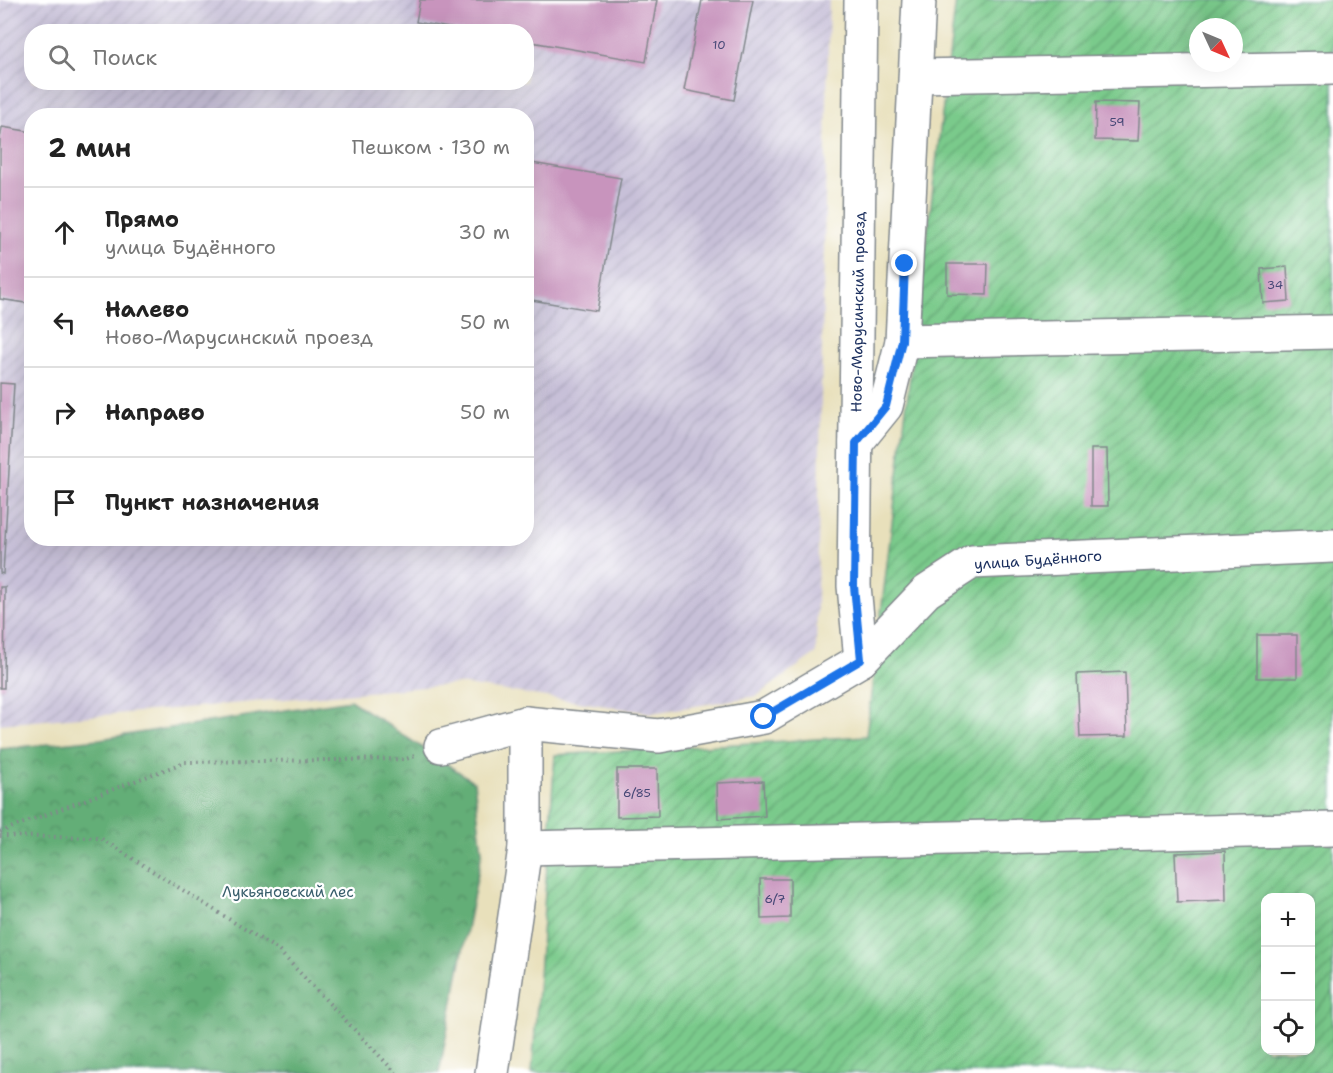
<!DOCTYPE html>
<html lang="ru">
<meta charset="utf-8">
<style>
:root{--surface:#fff;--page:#f6f6f6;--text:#222;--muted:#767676;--line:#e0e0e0}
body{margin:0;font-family:"Shantell Sans",sans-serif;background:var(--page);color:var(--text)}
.controls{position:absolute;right:18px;bottom:18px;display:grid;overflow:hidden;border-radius:12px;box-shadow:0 6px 24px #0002}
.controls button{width:54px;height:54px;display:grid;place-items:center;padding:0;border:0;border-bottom:2px solid var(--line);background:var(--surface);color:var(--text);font:30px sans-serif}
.compass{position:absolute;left:1189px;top:18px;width:54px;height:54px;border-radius:50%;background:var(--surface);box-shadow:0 6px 24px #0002;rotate:134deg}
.stop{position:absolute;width:18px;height:18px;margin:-14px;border:4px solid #1a73e8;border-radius:50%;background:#fff}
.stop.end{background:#1a73e8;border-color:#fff;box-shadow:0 2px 6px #0008}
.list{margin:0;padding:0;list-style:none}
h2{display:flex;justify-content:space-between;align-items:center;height:78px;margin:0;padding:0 24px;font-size:26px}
h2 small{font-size:20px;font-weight:400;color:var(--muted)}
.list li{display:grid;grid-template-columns:39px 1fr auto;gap:18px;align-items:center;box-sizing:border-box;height:90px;padding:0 24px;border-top:2px solid var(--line)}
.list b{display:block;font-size:22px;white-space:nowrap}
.list p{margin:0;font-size:20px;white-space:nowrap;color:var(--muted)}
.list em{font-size:20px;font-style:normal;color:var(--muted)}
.icon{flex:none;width:33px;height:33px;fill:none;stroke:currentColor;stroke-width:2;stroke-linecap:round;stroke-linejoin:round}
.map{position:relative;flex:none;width:1333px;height:1073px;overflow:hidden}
.search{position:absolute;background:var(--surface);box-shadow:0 6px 24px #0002;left:24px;top:24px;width:510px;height:66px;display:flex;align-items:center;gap:15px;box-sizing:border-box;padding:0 21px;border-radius:24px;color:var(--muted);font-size:22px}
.panel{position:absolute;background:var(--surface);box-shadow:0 6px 24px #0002;left:24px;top:108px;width:510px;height:438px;border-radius:24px}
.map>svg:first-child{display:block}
.industrial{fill:url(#industrial-furrows);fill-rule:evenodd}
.forest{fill:url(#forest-crowns);stroke:#3f6e6a;stroke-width:1.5}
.garden{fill:url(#garden-furrows);stroke:#4a7c74;stroke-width:1.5;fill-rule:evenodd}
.building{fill:#c894bd}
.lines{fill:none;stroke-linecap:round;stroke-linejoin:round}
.minor-casing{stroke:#82888c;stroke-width:36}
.path{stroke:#82888c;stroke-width:4;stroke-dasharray:1.5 4.5;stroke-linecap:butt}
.minor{stroke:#fff;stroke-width:33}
.route{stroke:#1a73e8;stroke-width:8}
.labels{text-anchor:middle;stroke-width:4.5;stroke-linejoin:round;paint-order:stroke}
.number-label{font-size:12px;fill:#464876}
.street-label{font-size:15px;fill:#1b2f5e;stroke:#fff}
.park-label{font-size:15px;fill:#385e6c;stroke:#fff}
</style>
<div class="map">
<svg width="1333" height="1073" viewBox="0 0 1333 1073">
<defs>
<pattern id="industrial-furrows" width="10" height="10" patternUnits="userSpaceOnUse" patternTransform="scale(1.5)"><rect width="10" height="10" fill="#c7c0d8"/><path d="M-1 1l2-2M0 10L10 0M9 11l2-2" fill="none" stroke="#aaa5bc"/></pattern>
<pattern id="forest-crowns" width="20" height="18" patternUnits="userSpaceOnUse" patternTransform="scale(1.5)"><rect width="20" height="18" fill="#63ae77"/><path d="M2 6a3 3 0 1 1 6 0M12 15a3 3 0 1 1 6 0" fill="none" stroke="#518e65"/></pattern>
<pattern id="garden-furrows" width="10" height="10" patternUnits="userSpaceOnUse" patternTransform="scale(1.5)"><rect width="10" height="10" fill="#7aca8b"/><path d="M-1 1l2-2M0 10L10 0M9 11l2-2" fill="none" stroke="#63a475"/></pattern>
</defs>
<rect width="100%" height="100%" fill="#fff"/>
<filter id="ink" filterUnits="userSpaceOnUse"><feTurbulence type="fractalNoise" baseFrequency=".0167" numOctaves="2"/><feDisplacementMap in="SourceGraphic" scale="12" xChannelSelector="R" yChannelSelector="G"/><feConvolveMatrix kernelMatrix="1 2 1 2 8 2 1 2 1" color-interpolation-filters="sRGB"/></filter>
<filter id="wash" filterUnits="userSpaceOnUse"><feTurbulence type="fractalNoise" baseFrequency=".008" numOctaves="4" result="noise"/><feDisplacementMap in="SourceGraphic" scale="24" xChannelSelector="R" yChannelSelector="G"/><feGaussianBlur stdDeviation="1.35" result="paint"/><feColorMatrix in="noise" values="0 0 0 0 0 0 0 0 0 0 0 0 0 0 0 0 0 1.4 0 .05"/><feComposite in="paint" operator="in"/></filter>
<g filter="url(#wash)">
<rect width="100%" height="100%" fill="#e8e0bb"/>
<path class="industrial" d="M0 0H829L816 653 757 696 652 713 459 684 0 724ZM32 32H526V82H32ZM32 116H526V538H32Z"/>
<path class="forest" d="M350 700 474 782 482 852 439 1073H0V749L100 739Z"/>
<path class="garden" d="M956 0H1333V1073H532L555 755 866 736ZM1198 27H1234V63H1198ZM1266 898H1310V1050H1266Z"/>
<g id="blocks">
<g class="building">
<path d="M420 0H657L646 62 526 41V32H471L416 22Z"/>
<path d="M702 0H753L734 100 684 90Z"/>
<path d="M1096 102 1140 103 1138 141 1095 140Z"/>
<path d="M2 127 32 132V304L0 299V141Z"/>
<path d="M526 162 621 178 597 311 526 299Z"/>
<path d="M947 264H988L987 295 947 294Z"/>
<path d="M1287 267 1289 301 1263 303 1261 269Z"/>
<path d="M0 383 14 384 3 574 0 573Z"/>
<path d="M1091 449H1107L1108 506H1091Z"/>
<path d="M0 587H5L4 688H0Z"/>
<rect x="1257" y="635" width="40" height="43"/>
<path d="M1125 672 1127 736 1080 737 1077 674Z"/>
<path d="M617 769H657L658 816 617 817Z"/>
<path d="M763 781 765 816 718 819 717 783Z"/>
<path d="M1225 851 1226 900 1177 902 1175 853Z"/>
<path d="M760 879H790V918L761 919Z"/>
</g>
</g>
</g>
<g filter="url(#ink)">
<use href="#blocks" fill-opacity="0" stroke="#82888c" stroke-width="1.5"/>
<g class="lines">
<defs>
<g id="minor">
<path d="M916 76 1333 68"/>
<path d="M902 341 1333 332"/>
<path d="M856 443 886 406 902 341 919 0"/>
<path d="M861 660 854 586 861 0"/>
<path d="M441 746 525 723 659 736 764 717 861 660 926 592 972 562 1333 546"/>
<path d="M525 848 1333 829"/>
<path d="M492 1073 525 848V723"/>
</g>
</defs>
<use href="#minor" class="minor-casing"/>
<g class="path">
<path d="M0 832 185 762 406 759 415 756"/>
<path d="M0 836 100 838 278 950 396 1073"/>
</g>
<use href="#minor" class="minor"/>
</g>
</g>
<g class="lines" filter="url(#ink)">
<path class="route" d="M764 717 861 660 854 586 856 443 886 406 902 341 905 264"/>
</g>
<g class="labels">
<g class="number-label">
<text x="719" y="49">10</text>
<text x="1117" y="126">59</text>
<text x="1275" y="289">34</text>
<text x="637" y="797">6/85</text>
<text x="775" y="903">6/7</text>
</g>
<g class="street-label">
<text transform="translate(858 312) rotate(-89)" y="5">Ново-Марусинский проезд</text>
<text transform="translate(1038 560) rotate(-4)" y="5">улица Будённого</text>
</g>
<g class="park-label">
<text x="288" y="897">Лукьяновский лес</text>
</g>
</g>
</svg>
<div class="controls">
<button>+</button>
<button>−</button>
<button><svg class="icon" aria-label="locate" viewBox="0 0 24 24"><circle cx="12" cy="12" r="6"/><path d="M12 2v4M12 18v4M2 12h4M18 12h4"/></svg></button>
</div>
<svg class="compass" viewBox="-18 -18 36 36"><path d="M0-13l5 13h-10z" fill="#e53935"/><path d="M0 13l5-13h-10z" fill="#767676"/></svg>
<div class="stop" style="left:764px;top:717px"></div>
<div class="stop end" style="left:905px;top:264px"></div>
<div class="search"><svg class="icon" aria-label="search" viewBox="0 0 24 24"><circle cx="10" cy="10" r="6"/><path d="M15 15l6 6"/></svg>Поиск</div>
<section class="panel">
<h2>2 мин<small>Пешком · 130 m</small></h2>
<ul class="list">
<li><svg class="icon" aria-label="ahead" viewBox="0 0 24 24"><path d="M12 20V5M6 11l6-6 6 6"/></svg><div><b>Прямо</b><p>улица Будённого</p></div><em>30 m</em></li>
<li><svg class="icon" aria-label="left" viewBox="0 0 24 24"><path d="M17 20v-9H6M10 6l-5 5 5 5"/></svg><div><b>Налево</b><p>Ново-Марусинский проезд</p></div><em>50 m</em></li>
<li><svg class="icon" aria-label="right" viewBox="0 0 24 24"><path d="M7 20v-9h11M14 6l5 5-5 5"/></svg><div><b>Направо</b></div><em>50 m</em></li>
<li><svg class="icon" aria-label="arrive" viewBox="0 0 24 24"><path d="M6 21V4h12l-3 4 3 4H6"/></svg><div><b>Пункт назначения</b></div></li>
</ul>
</section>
</div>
